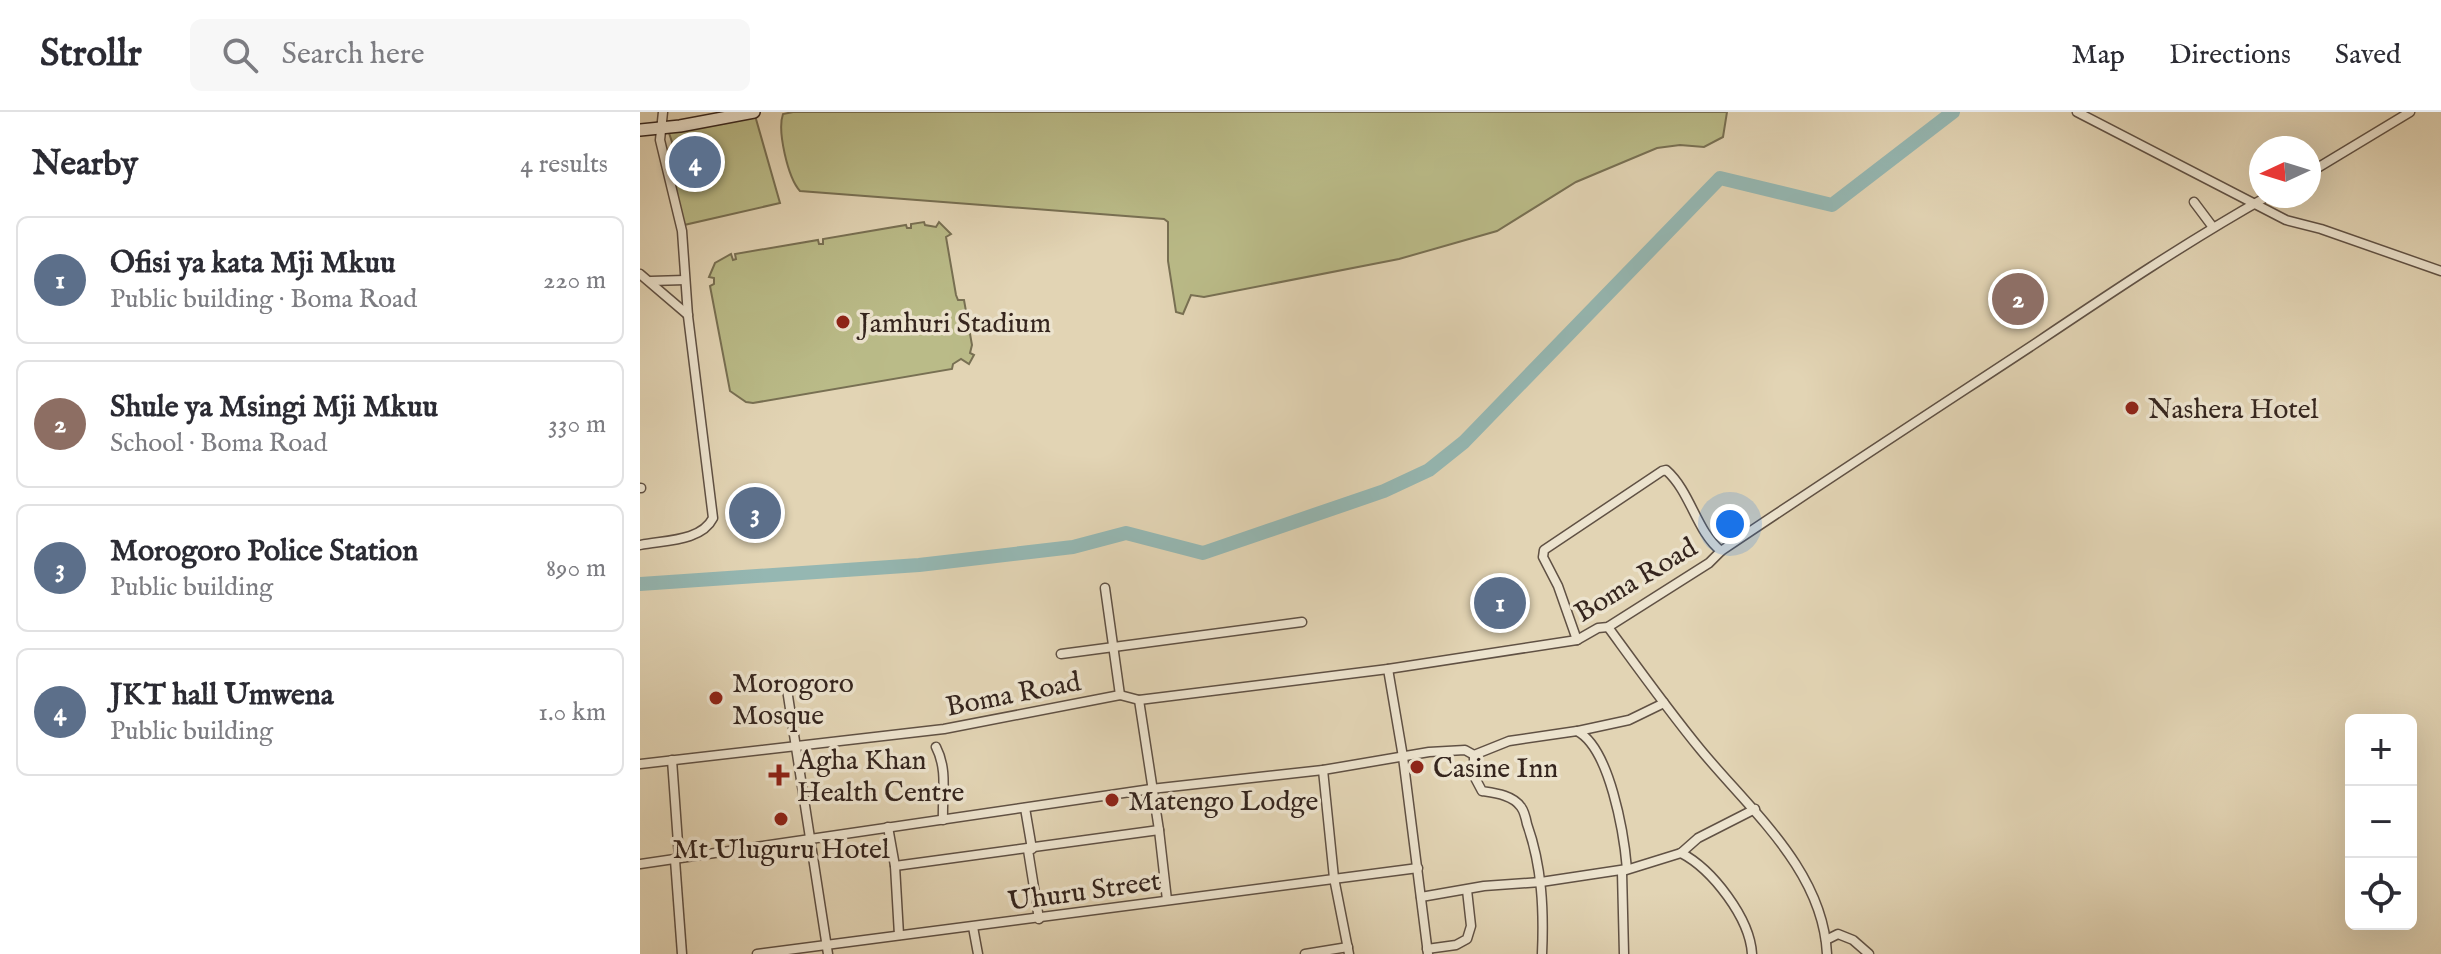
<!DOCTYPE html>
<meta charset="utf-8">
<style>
:root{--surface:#fff;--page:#f7f7f7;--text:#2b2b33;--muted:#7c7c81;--line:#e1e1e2;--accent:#db2777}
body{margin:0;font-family:"IM FELL English",serif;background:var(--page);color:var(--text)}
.controls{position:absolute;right:24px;bottom:24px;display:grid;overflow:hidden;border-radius:12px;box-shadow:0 8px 32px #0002}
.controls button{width:72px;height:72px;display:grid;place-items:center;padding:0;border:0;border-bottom:2px solid var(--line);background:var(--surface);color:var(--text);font:40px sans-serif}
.compass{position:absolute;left:1609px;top:24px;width:72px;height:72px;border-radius:50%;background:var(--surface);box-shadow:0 8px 32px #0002;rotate:266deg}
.you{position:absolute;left:1090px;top:412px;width:28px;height:28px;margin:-20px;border:6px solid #fff;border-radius:50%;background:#1a73e8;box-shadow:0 0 0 12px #1a73e833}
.badge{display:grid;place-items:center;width:52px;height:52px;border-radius:50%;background:var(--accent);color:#fff;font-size:26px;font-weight:700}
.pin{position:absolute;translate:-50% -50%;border:4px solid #fff;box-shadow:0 2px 8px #0006}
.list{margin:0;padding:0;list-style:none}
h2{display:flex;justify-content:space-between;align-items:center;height:104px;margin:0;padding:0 32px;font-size:34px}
h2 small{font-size:26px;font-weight:400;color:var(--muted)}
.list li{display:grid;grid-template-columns:52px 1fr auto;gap:24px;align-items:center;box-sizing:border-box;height:128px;margin:0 16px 16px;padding:0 16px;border:2px solid var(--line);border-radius:12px}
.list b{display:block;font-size:30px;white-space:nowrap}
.list p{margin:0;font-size:26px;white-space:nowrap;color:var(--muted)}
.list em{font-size:26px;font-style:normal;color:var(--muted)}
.icon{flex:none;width:44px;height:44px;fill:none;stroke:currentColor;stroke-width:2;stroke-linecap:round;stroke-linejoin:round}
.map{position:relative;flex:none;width:1801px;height:842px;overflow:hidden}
header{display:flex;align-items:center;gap:48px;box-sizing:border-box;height:112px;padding:0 40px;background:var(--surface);border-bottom:2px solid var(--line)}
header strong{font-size:38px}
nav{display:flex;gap:44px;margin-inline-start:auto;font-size:28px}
.search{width:560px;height:72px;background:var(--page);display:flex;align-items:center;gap:20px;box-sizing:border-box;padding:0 28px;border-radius:12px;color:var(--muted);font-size:30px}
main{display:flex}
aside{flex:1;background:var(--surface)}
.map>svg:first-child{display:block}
.green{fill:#babb88;stroke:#787053;stroke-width:2}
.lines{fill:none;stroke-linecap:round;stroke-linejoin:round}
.river{stroke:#95b7b2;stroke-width:14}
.street-casing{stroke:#605144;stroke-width:11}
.secondary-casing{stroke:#35251e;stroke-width:14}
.street{stroke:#ece3ce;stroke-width:8}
.secondary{stroke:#ece3ce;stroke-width:11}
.poi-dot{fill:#8f2418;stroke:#ece3ce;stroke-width:3}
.labels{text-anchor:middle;stroke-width:7;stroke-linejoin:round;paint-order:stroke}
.poi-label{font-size:28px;fill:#35251e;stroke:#ece3ce;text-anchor:start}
.street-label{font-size:28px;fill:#35251e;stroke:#ece3ce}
</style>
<header>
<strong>Strollr</strong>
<div class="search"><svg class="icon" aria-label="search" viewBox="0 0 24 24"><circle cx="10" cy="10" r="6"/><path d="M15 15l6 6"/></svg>Search here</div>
<nav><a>Map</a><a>Directions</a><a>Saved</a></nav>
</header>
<main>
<aside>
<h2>Nearby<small>4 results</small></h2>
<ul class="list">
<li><span class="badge" style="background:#5c6f8a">1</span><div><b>Ofisi ya kata Mji Mkuu</b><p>Public building · Boma Road</p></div><em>220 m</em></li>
<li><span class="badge" style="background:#8d6e63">2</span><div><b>Shule ya Msingi Mji Mkuu</b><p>School · Boma Road</p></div><em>330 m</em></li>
<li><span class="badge" style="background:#5c6f8a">3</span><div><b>Morogoro Police Station</b><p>Public building</p></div><em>890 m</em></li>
<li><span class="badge" style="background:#5c6f8a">4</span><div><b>JKT hall Umwena</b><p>Public building</p></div><em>1.0 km</em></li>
</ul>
</aside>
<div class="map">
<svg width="1801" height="842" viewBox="0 0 1801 842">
<rect width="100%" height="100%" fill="#e2d4b4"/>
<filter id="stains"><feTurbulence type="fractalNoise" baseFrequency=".0025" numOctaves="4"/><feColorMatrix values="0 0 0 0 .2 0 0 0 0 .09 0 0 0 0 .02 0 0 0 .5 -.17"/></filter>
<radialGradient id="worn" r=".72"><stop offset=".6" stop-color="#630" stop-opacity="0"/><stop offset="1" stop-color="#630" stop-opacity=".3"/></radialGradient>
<g class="green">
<path d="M114 0 140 91 44 113 30 85 32 30 28 18Z"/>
<path d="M153 0H1087L1083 25 1064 35 1040 33 1017 36 986 49 936 70 857 119 759 147 564 185 551 183 543 202 536 200 528 149V110L524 107 160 79C148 66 137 19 143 2Z"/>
<path d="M284 110 285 113 296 115 299 110 311 122 306 125 316 183 318 188H324L332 233 330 241 334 243 329 252 321 247 313 252 312 257 113 291 106 290 90 279 70 174 74 172V166L69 165 75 151 91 142 93 148 96 147 95 142 178 128 179 132H183V127L266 113 267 116H271V112Z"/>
</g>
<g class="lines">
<path class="river" d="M0 472 279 453 433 435 486 421 563 441 744 379 789 358 824 330 1080 66 1192 93 1313 0"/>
<defs>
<g id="street">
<path d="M1437 0 1646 108 1681 117 1801 159"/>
<path d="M1669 61 1770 0"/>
<path d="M1554 90 1572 114"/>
<path d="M0 162 48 203"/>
<path d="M11 169 45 168"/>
<path d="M0 376H1"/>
<path d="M0 433C23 428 61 430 73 406L48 204 42 119 20 28 23 0"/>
<path d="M465 476 480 583"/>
<path d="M968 515C998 556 1028 598 1060 637 1110 698 1183 758 1187 842"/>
<path d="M937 528 918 474 903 445 904 438 1022 359 1026 358C1051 380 1056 419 1081 439"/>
<path d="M421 542 662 510"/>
<path d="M748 557 763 645 788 842"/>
<path d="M146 571 188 842"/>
<path d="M499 588 519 718 527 788"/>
<path d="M938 619 989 608 1024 591"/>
<path d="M296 635C308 658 302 683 303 708"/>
<path d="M834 643V664L842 679C855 681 873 683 881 695 884 699 886 707 887 712 902 754 904 798 902 842"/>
<path d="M32 648 39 745"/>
<path d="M0 652 304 617 480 583 499 588 748 557 937 528 958 516 968 515 1069 451 1081 439C1185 369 1291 300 1396 231 1472 180 1548 129 1628 84"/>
<path d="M683 658 694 766 709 842"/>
<path d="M385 696 392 737 388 738 399 807"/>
<path d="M248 715 255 754 259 823"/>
<path d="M1041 741C1072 757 1110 806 1112 842"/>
<path d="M35 748 42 842"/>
<path d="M0 752 511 677 683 658 789 640 825 638 834 643 869 629 937 619C970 636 984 722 987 757"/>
<path d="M255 754 519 718"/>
<path d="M983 759 1041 741 1058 726 1115 697"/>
<path d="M982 760 984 842"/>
<path d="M781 785 844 774 901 770 987 757"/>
<path d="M333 815 338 842"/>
<path d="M1186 828 1198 822 1213 828 1229 842"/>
<path d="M787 837 816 833 827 827 831 814 827 778"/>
<path d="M117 842 778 756"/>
<path d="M665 842 708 835"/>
</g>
<path id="secondary" d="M0 18 40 14 114 0"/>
</defs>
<use href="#street" class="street-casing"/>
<use href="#secondary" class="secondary-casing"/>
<use href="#street" class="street"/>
<use href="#secondary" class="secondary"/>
</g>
<g class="poi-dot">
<circle cx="203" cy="210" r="8"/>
<circle cx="1492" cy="296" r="8"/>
<circle cx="76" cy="586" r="8"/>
<circle cx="777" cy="655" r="8"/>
<path d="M135 651h8v8h8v8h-8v8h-8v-8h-8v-8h8z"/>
<circle cx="472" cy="688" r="8"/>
<circle cx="141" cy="707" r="8"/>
</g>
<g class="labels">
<g class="poi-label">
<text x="219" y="220">Jamhuri Stadium</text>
<text x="1508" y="306">Nashera Hotel</text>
<text x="92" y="580">Morogoro<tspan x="92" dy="32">Mosque</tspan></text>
<text x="157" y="657">Agha Khan<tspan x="157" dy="32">Health Centre</tspan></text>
<text x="793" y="665">Casine Inn</text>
<text x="488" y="698">Matengo Lodge</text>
<text x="141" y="746" text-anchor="middle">Mt Uluguru Hotel</text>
</g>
<g class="street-label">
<text transform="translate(995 467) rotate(-31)" y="10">Boma Road</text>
<text transform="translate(373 581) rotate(-11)" y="10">Boma Road</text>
<text transform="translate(444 778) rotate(-8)" y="10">Uhuru Street</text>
</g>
</g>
<rect width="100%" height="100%" filter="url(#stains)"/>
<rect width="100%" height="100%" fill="url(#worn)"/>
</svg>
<div class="controls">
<button>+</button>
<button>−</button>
<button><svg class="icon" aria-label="locate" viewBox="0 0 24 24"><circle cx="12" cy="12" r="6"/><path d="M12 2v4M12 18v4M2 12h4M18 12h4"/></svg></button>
</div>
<svg class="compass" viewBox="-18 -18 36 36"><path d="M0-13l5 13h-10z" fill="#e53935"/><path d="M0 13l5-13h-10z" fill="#7c7c81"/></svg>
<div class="you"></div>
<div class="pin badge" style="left:860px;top:491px;background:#5c6f8a">1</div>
<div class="pin badge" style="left:1378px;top:187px;background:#8d6e63">2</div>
<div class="pin badge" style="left:115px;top:401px;background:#5c6f8a">3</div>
<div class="pin badge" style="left:55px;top:50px;background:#5c6f8a">4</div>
</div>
</main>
